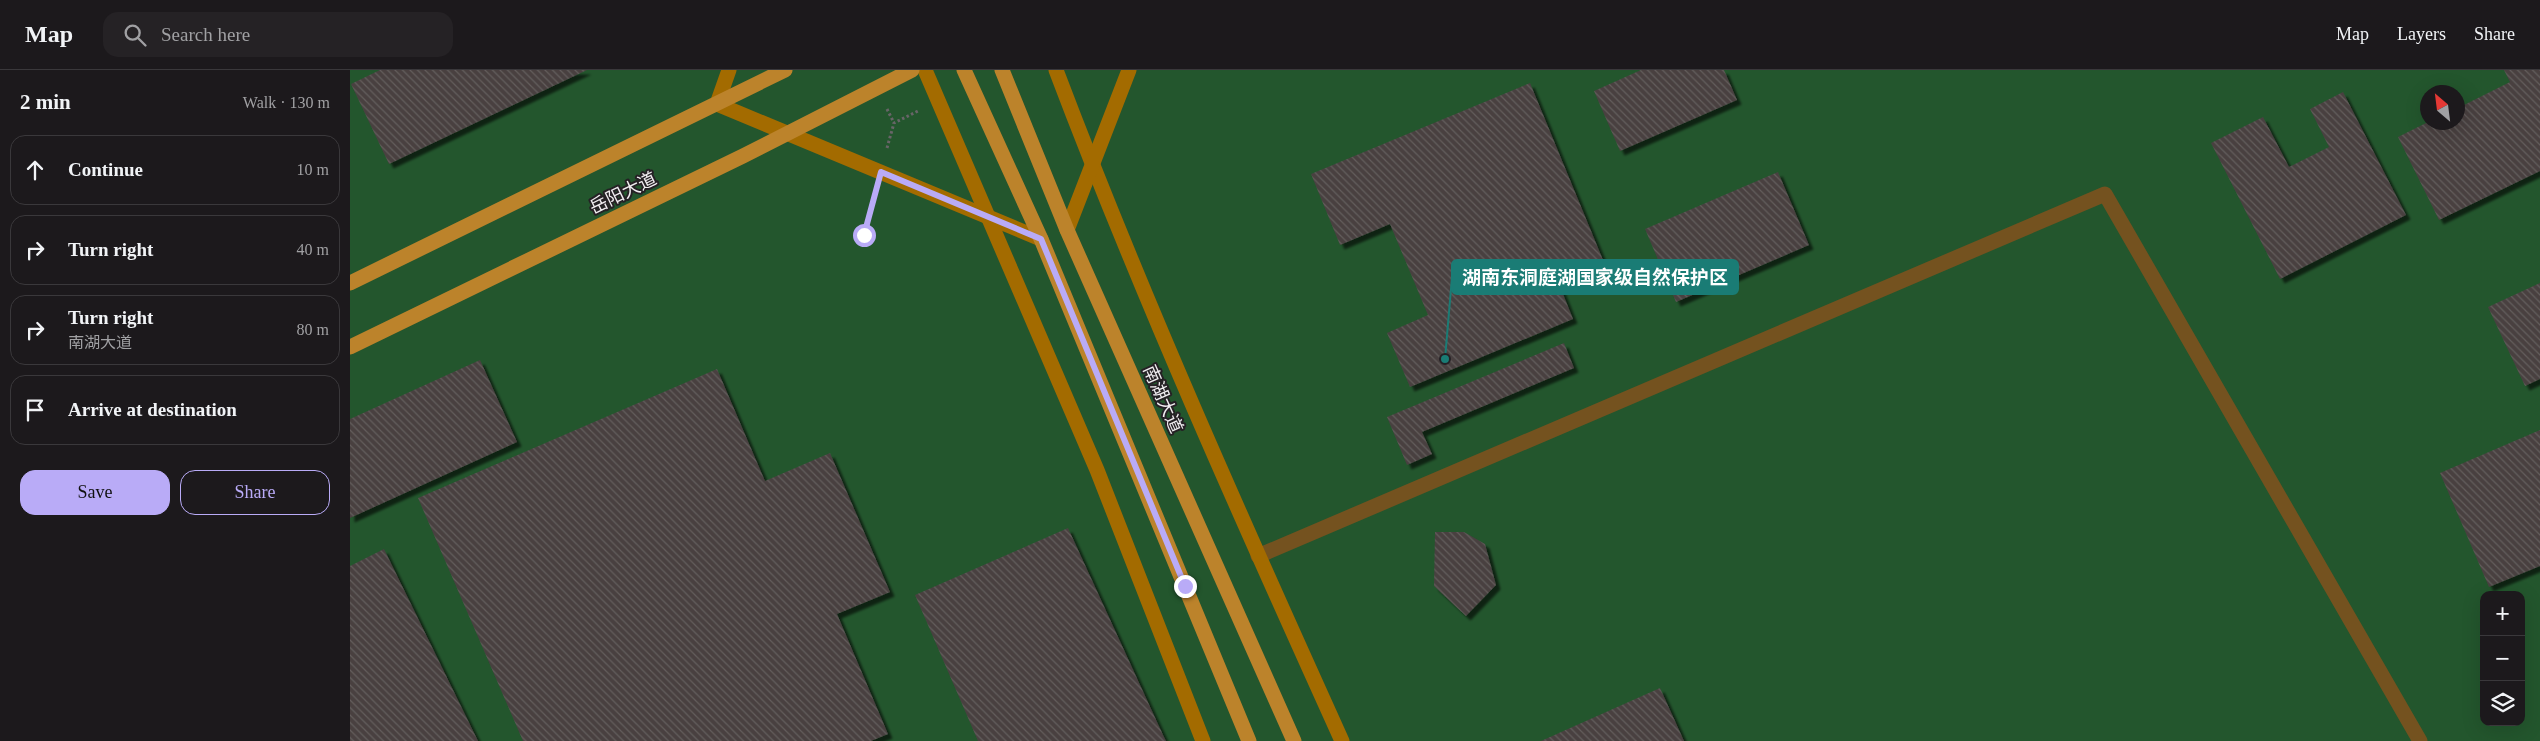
<!DOCTYPE html>
<meta charset="utf-8">
<style>
:root{--surface:#1c191c;--page:#252225;--text:#f1f3f6;--muted:#a0a0a3;--line:#3a383b;--accent:#b9abf7}
body{margin:0;font-family:"Times New Roman","Noto Sans SC",serif;background:var(--page);color:var(--text)}
.controls{position:absolute;right:15px;bottom:15px;display:grid;overflow:hidden;border-radius:10px;box-shadow:0 5px 20px #0002}
.controls button{width:45px;height:45px;display:grid;place-items:center;padding:0;border:0;border-bottom:1px solid var(--line);background:var(--surface);color:var(--text);font:25px sans-serif}
.compass{position:absolute;left:2070px;top:15px;width:45px;height:45px;border-radius:50%;background:var(--surface);box-shadow:0 5px 20px #0002;rotate:332deg}
.stop{position:absolute;width:15px;height:15px;margin:-11px;border:4px solid #b9abf7;border-radius:50%;background:#fff}
.stop.end{background:#b9abf7;border-color:#fff;box-shadow:0 1px 5px #0008}
.list{margin:0;padding:0;list-style:none}
h2{display:flex;justify-content:space-between;align-items:center;height:65px;margin:0;padding:0 20px;font-size:21px}
h2 small{font-size:16px;font-weight:400;color:var(--muted)}
.list li{display:grid;grid-template-columns:32px 1fr auto;gap:15px;align-items:center;box-sizing:border-box;height:70px;margin:0 10px 10px;padding:0 10px;border:1px solid var(--line);border-radius:15px}
.list b{display:block;font-size:19px;white-space:nowrap}
.list p{margin:0;font-size:16px;white-space:nowrap;color:var(--muted)}
.list em{font-size:16px;font-style:normal;color:var(--muted)}
.actions{display:flex;gap:10px;padding:15px 20px}
.actions a{flex:1;padding:11px 0;border:1px solid var(--accent);border-radius:15px;text-align:center;font-size:18px;color:var(--accent)}
.actions .main{background:var(--accent);color:#111}
.icon{flex:none;width:28px;height:28px;fill:none;stroke:currentColor;stroke-width:2;stroke-linecap:round;stroke-linejoin:round}
.map{position:relative;flex:none;width:2190px;height:671px;overflow:hidden}
header{display:flex;align-items:center;gap:30px;box-sizing:border-box;height:70px;padding:0 25px;background:var(--surface);border-bottom:1px solid var(--line)}
header strong{font-size:24px}
nav{display:flex;gap:28px;margin-inline-start:auto;font-size:18px}
.search{width:350px;height:45px;background:var(--page);display:flex;align-items:center;gap:12px;box-sizing:border-box;padding:0 18px;border-radius:15px;color:var(--muted);font-size:19px}
main{display:flex}
aside{flex:1;background:var(--surface)}
.map>svg:first-child{display:block}
.park{fill:#23562d;fill-rule:evenodd}
.building{fill:url(#building-back-hatch);filter:url(#shadow)}
.lines{fill:none;stroke-linecap:round;stroke-linejoin:round}
.path{stroke:#686568;stroke-width:3;stroke-dasharray:2.5 2.5;stroke-linecap:butt}
.street{stroke:#74521f;stroke-width:15}
.secondary{stroke:#a36b00;stroke-width:15}
.primary{stroke:#bc832b;stroke-width:15}
.route{stroke:#b9abf7;stroke-width:6}
.labels{text-anchor:middle;stroke-width:4;stroke-linejoin:round;paint-order:stroke}
.street-label{font-size:18px;fill:#f1eef1;stroke:#252125}
.leader{fill:none;stroke:#1a7c75;stroke-width:2}
.callout-dot{fill:#1a7c75;stroke:#252125;stroke-width:2}
.callout{fill:#1a7c75;stroke:#1a7c75;stroke-width:2}
.callout-label{font-size:19px;text-anchor:middle;font-weight:bold;fill:#fff}
</style>
<header>
<strong>Map</strong>
<div class="search"><svg class="icon" aria-label="search" viewBox="0 0 24 24"><circle cx="10" cy="10" r="6"/><path d="M15 15l6 6"/></svg>Search here</div>
<nav><a>Map</a><a>Layers</a><a>Share</a></nav>
</header>
<main>
<aside>
<h2>2 min<small>Walk · 130 m</small></h2>
<ul class="list">
<li><svg class="icon" aria-label="ahead" viewBox="0 0 24 24"><path d="M12 20V5M6 11l6-6 6 6"/></svg><div><b>Continue</b></div><em>10 m</em></li>
<li><svg class="icon" aria-label="right" viewBox="0 0 24 24"><path d="M7 20v-9h11M14 6l5 5-5 5"/></svg><div><b>Turn right</b></div><em>40 m</em></li>
<li><svg class="icon" aria-label="right" viewBox="0 0 24 24"><path d="M7 20v-9h11M14 6l5 5-5 5"/></svg><div><b>Turn right</b><p>南湖大道</p></div><em>80 m</em></li>
<li><svg class="icon" aria-label="arrive" viewBox="0 0 24 24"><path d="M6 21V4h12l-3 4 3 4H6"/></svg><div><b>Arrive at destination</b></div></li>
</ul>
<div class="actions"><a class="main">Save</a><a>Share</a></div>
</aside>
<div class="map">
<svg width="2190" height="671" viewBox="0 0 2190 671">
<defs>
<pattern id="building-back-hatch" width="6" height="6" patternUnits="userSpaceOnUse" patternTransform="scale(1.25)"><rect width="6" height="6" fill="#484140"/><path d="M-1 5l2 2M0 0l6 6M5-1l2 2" fill="none" stroke="#635d5c"/></pattern>
<filter id="shadow"><feDropShadow dx="4.5" dy="4.5" stdDeviation="1" flood-color="#0009"/></filter>
</defs>
<rect width="100%" height="100%" fill="#252125"/>
<path class="park" d="M0 0H2190V671H0ZM2078 22H2108V52H2078ZM2134 525H2171V652H2134Z"/>
<g class="building">
<path d="M30 0H237L39 94 1 14Z"/>
<path d="M1291 0H1374L1387 30 1270 81 1244 21Z"/>
<path d="M2154 0H2190V101L2089 150 2048 67 2078 52H2108V38L2160 12Z"/>
<path d="M1180 13 1253 190 1207 209 1223 249 1060 317 1037 263 1078 245 1040 154 990 175 961 104Z"/>
<path d="M1993 22 2056 145 1930 209 1861 73 1913 47 1939 97 1979 77 1960 39Z"/>
<path d="M1428 102 1459 175 1326 232 1295 159Z"/>
<path d="M2190 213V309L2175 316 2138 237Z"/>
<path d="M1214 273 1224 298 1072 362 1082 384 1057 395 1037 347Z"/>
<path d="M130 290 167 372 0 448V349Z"/>
<path d="M367 299 415 411 480 383 540 522 487 544 538 664 521 671H173L68 428Z"/>
<path d="M2190 360V496L2139 517 2090 403Z"/>
<path d="M718 458 813 665 816 671H628L565 525Z"/>
<path d="M1085 462H1114L1135 474 1146 515 1116 546 1084 516Z"/>
<path d="M34 479 128 671H0V496Z"/>
<path d="M1310 618 1334 671H1191Z"/>
</g>
<g class="lines">
<g class="path">
<path d="M537 39 544 53"/>
<path d="M537 78 544 53 568 41"/>
<path d="M514 165 524 125"/>
</g>
<path class="street" d="M908 486 1755 124 2070 671"/>
<g class="secondary">
<path d="M379 0 367 34 691 169"/>
<path d="M575 0 747 400 853 671"/>
<path d="M706 0C792 227 892 450 992 671"/>
<path d="M717 160 779 0"/>
</g>
<g class="primary">
<path d="M614 0 691 169 899 671"/>
<path d="M652 0 717 160 944 671"/>
<path d="M0 213 435 0"/>
<path d="M0 277 393 86 562 0"/>
</g>
</g>
<g class="lines">
<path class="route" d="M514 165 531 102 691 169 835 516"/>
</g>
<g class="labels">
<g class="street-label">
<text transform="translate(273 123) rotate(-26)" y="6">岳阳大道</text>
<text transform="translate(813 329) rotate(66)" y="6">南湖大道</text>
</g>
</g>
<path class="leader" d="M1095 289L1102 207"/>
<circle class="callout-dot" cx="1095" cy="289" r="5"/>
<rect class="callout" x="1102" y="190" width="286" height="34" rx="5"/>
<g class="callout-label">
<text x="1245" y="214">湖南东洞庭湖国家级自然保护区</text>
</g>
</svg>
<div class="controls">
<button>+</button>
<button>−</button>
<button><svg class="icon" aria-label="layers" viewBox="0 0 24 24"><path d="M12 4l9 5-9 5-9-5zM3 14l9 5 9-5"/></svg></button>
</div>
<svg class="compass" viewBox="-18 -18 36 36"><path d="M0-13l5 13h-10z" fill="#e53935"/><path d="M0 13l5-13h-10z" fill="#a0a0a3"/></svg>
<div class="stop" style="left:514px;top:165px"></div>
<div class="stop end" style="left:835px;top:516px"></div>
</div>
</main>
